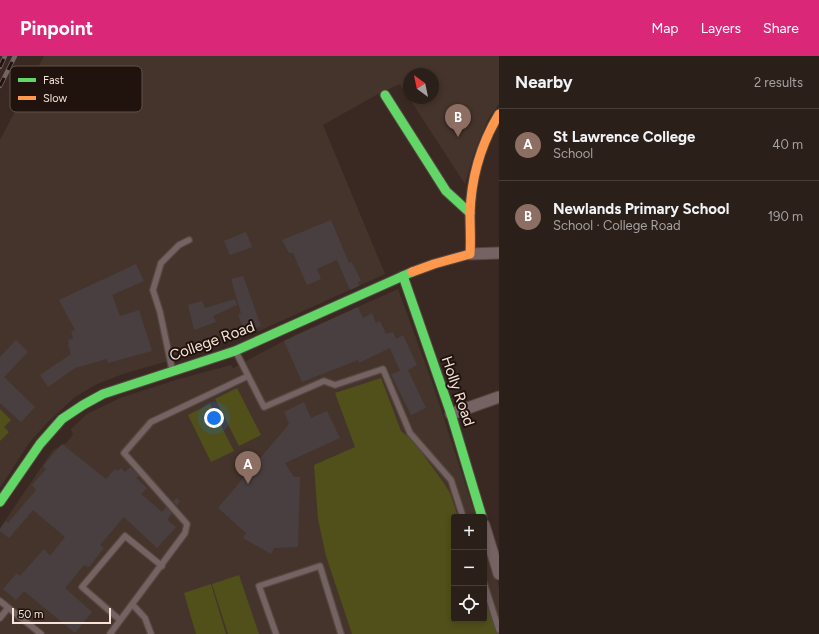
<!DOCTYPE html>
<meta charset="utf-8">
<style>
:root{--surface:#2b1f1a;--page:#372c27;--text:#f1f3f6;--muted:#a6a2a2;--line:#473d39;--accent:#db2777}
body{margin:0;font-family:Figtree,sans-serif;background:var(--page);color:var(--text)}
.controls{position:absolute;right:12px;bottom:12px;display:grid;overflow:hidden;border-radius:4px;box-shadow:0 2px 6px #0003}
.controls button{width:36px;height:36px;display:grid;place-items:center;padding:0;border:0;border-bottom:1px solid var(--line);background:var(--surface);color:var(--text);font:20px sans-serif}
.compass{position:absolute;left:403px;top:12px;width:36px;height:36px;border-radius:50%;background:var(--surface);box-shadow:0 2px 6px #0003;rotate:327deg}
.scale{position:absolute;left:12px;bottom:10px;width:99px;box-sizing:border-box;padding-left:4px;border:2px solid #f7e3da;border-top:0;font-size:11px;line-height:14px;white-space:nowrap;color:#f7e3da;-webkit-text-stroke:3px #20130d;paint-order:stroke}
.you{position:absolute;left:214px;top:362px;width:14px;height:14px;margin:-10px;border:3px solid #fff;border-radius:50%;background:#1a73e8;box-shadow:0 0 0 6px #1a73e833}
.badge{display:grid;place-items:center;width:26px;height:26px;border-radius:50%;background:var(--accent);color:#fff;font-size:13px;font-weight:700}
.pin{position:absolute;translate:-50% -33px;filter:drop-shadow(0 1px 2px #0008)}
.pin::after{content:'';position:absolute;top:21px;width:14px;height:12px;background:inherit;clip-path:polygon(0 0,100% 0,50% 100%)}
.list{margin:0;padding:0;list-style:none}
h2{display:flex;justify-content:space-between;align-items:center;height:52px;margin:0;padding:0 16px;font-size:17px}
h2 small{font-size:13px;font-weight:400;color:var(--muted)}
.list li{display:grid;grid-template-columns:26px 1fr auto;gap:12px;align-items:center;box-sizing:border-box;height:72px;padding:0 16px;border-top:1px solid var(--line)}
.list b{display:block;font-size:15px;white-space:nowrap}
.list p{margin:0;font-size:13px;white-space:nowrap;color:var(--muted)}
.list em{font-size:13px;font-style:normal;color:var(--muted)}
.icon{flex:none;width:22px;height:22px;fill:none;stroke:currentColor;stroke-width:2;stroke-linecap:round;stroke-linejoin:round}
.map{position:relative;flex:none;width:499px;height:578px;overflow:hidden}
header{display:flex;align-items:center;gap:24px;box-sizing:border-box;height:56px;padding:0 20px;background:var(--accent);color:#fff}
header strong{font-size:19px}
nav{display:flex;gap:22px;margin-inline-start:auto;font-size:14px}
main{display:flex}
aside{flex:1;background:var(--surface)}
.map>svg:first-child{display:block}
.education{fill:#45342b}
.green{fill:#51501b}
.building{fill:#493f40}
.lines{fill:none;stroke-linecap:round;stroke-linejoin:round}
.lane-casing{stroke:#564841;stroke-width:8}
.street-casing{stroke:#564841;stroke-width:13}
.fast-casing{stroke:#564841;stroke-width:11}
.slow-casing{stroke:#564841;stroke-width:11}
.lane{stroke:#756363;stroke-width:5.5}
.street{stroke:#756363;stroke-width:11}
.fast{stroke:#63d668;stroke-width:9}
.slow{stroke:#ff974d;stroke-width:9}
.rail-casing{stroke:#746463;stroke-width:4.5}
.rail{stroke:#20130d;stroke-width:3;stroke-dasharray:9;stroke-linecap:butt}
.labels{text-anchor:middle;stroke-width:4;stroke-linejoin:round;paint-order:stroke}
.street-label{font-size:15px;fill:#f7e3da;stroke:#20130d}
.key{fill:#20130d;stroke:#60514a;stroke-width:1}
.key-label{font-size:11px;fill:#f7e3da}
</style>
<header>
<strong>Pinpoint</strong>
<nav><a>Map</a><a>Layers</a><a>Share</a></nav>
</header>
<main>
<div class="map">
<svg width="499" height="578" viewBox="0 0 499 578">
<rect width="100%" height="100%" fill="#392922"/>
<g class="education">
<path d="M44 0H499V48L488 63 474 98 465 128 409 42H433V18H409V42L400 28 378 38 323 69 385 218 259 275 186 299 180 297 172 300 168 305 123 318 97 328 75 341 48 366 29 387 0 432V84Z"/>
<path d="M398 233 432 326 476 461H454V563H484V485L499 531V578H0V472L53 394 66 387 73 379 71 373 87 358 120 342 179 323 231 309 233 312 295 279Z"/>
</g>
<g class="green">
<path d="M381 322 401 375 415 387 443 426 450 437 458 461H454V563H484V539L497 578H352L326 500 318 463 314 409 355 391 335 337Z"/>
<path d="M237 332 261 379 239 390 215 343Z"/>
<path d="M210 348 234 395 211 406 188 359Z"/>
<path d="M0 353 11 364 4 371 9 376 0 385Z"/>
<path d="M239 519 259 578H228L212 528Z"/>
<path d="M211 528 226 578H196L184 537Z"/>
</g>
<g class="building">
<path d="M331 164 349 207 352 206 361 225 358 226 359 230 350 234 337 204 317 213 321 223 307 229 293 197H289L282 184Z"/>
<path d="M246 176 252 191 230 199 224 185Z"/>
<path d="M136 208 144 225 112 239 120 260 139 254 152 295 108 307 107 303 75 312 48 331 40 319 71 298 68 288H69L68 284 73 282 71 276 75 274 59 244Z"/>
<path d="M243 220 261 270 245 277 238 259 241 257 231 223Z"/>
<path d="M235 243 237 249 213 260 216 266 194 274 188 249 202 245 205 252Z"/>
<path d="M358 251 363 262 372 257 376 267 380 265 386 278 393 276 396 283 403 279 417 309 408 314 426 352 411 359 391 318 400 315 390 292 359 307 358 304 302 326 284 285Z"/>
<path d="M16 284 28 296 4 321 35 351 21 366 0 347V301Z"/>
<path d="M304 346 311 362 327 355 340 382 285 407 294 421H300L298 491 274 492 271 498 243 482 246 477 218 452 289 368 284 356Z"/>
<path d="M62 388 106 423 115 413 118 415 121 412 125 416 130 411 139 420 136 422 147 432 141 438 162 456 166 451 172 457 167 464 176 471 157 492 124 461 100 489 104 492 89 511 84 509 65 532 92 556 75 577 24 535 16 544 3 533 17 517 20 520 44 493 50 500 65 481 33 454 9 482 0 475V473L6 465 8 467 36 434 32 429 46 413 43 410Z"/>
<path d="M177 442 180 445 177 450 173 445Z"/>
</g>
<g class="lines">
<defs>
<g id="lane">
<path d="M236 296 264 351 324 325 335 329 383 313 410 377 451 424 463 461"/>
<path d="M172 313 160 256 153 234 161 207 179 189 189 184"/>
<path d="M484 527 499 574"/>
<path d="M0 545 41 578"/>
<path d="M133 549 145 562 151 578"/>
<path d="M0 562 8 552"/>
<path d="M120 564 82 531 125 480 162 510"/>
<path d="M110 578 185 477 187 468 124 397 151 366 248 320"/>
<path d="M276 578 259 530 320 510 341 578"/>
</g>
<g id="street">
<path d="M470 198 499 197"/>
<path d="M451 358 499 341"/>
<path d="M484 469 499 518"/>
</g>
<g id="fast">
<path d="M385 39 446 135 470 157"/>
<path d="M403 220 451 358 482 461"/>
<path d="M0 446 40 388 62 363 83 349 103 338 235 295 412 216"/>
</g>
<path id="slow" d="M412 216 434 208 470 198C471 185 470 171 470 158 471 123 481 88 499 58"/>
</defs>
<use href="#lane" class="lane-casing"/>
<use href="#street" class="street-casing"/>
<use href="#fast" class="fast-casing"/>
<use href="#slow" class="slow-casing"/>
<use href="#lane" class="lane"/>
<use href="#street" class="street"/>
<use href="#fast" class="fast"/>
<use href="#slow" class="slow"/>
<defs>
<g id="rail">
<path d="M0 11 5 0"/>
<path d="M0 30 15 0"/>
</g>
</defs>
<use href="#rail" class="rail-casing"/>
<use href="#rail" class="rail"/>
</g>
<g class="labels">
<g class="street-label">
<text transform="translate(212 285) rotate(-20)" y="5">College Road</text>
<text transform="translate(458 335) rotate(71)" y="5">Holly Road</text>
</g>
</g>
<rect x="10" y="10" width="132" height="46" rx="6" class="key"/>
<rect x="18" y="22" width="18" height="4" fill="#63d668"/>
<rect x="18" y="40" width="18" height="4" fill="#ff974d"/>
<g class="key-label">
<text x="43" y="28">Fast</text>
<text x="43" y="46">Slow</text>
</g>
</svg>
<div class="controls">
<button>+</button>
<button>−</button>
<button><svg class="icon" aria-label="locate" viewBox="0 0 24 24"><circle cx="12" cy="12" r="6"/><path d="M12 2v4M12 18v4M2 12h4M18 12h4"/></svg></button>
</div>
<svg class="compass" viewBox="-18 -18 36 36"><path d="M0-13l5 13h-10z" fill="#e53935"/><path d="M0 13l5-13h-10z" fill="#a6a2a2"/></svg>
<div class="scale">50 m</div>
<div class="you"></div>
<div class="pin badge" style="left:248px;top:428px;background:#8d6e63">A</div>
<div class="pin badge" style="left:458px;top:81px;background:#8d6e63">B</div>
</div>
<aside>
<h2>Nearby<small>2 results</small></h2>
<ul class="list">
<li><span class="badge" style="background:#8d6e63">A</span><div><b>St Lawrence College</b><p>School</p></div><em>40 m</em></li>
<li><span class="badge" style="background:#8d6e63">B</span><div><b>Newlands Primary School</b><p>School · College Road</p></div><em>190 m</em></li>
</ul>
</aside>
</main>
